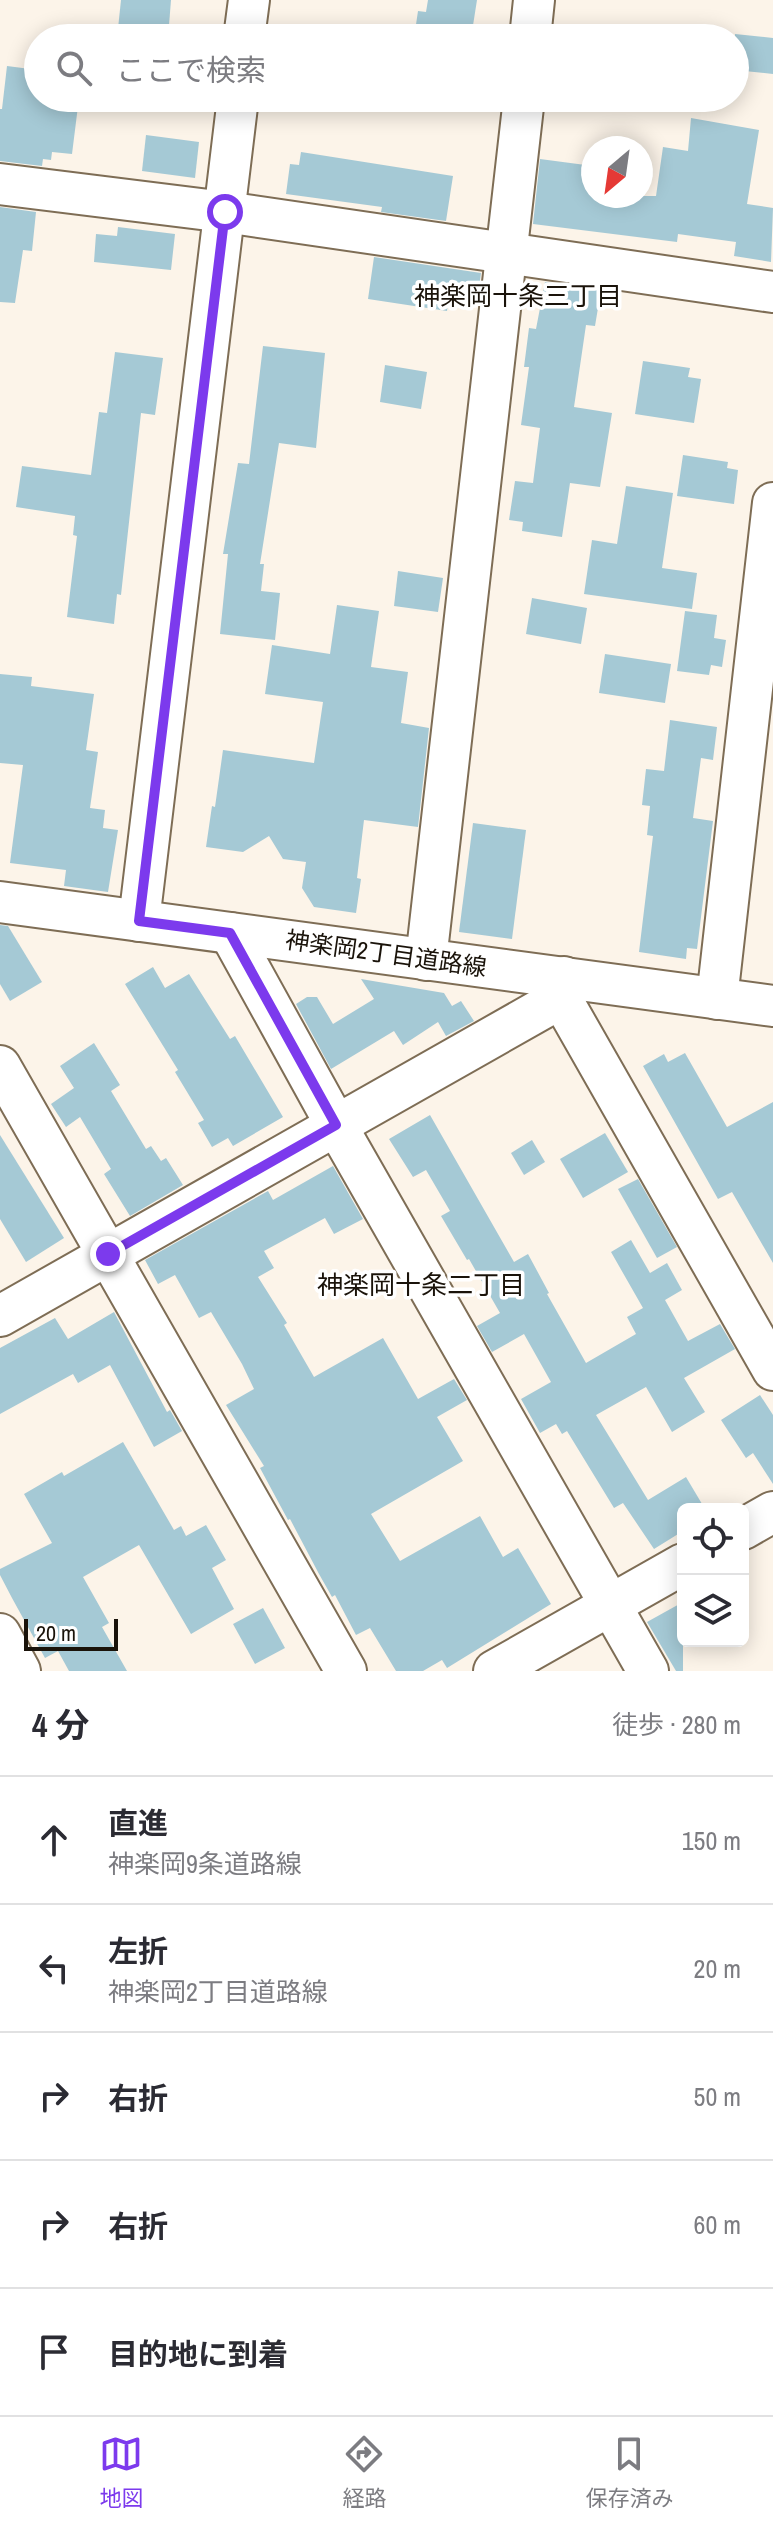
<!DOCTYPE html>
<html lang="ja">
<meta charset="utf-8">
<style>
:root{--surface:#fff;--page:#f7f7f7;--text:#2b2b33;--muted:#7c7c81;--line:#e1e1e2;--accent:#7c3aed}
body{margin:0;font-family:"Archivo Narrow","Noto Sans JP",sans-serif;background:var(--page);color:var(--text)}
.controls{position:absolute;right:24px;bottom:24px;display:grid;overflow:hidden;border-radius:12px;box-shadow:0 4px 20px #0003}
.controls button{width:72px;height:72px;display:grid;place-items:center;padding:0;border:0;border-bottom:2px solid var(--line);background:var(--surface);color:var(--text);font:40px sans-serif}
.compass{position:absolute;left:581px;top:136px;width:72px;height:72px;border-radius:50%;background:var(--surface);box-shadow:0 4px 20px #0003;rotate:209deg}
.scale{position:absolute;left:24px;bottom:20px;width:94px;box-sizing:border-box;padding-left:8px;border:4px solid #1a130a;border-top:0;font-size:22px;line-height:28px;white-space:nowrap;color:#1a130a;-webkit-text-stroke:6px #fff;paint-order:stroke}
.stop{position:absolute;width:24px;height:24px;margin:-18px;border:6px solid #7c3aed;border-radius:50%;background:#fff}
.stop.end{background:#7c3aed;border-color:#fff;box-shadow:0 2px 8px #0008}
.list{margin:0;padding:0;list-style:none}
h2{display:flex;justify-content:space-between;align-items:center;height:104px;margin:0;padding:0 32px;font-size:34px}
h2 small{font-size:26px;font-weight:400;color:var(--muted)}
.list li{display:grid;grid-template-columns:52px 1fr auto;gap:24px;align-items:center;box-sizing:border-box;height:128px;padding:0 32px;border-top:2px solid var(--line)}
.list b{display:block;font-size:30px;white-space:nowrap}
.list p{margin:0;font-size:26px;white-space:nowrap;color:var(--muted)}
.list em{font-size:26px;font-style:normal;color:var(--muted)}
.icon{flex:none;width:44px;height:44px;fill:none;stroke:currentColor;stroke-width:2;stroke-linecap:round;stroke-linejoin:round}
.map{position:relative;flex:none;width:773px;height:1671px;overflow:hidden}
.search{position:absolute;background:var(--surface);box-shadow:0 4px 20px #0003;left:24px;right:24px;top:24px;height:88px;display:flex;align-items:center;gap:20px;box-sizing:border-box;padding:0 28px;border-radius:44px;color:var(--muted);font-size:30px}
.sheet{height:744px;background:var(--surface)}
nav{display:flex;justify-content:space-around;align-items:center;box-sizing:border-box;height:112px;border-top:2px solid var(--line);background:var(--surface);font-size:22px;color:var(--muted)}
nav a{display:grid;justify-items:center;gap:4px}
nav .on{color:var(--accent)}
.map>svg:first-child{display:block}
.building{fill:#a5c9d5}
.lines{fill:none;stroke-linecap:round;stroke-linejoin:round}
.minor-casing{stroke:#7e6d55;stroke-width:44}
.minor{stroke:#fff;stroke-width:40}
.route{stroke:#7c3aed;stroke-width:10}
.labels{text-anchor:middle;stroke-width:7;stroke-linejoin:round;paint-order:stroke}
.street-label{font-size:24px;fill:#1a130a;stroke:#fff}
.neighbourhood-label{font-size:26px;fill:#1a130a;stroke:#fff}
</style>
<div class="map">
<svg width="773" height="1671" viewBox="0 0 773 1671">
<rect width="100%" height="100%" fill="#fcf4e9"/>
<g class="building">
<path d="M121 0H171L168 38H117Z"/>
<path d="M428 0H477L471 38H414L418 11 426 12Z"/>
<path d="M735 34 773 38V74L735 70Z"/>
<path d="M7 66 38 70V98H79L72 154 52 152 51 160 43 159 42 166 0 161V109H2Z"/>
<path d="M691 118 759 130 747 204 773 208 771 262 734 256 736 242 678 234 677 242 533 224 540 159 593 166V196H656L663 147 688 151Z"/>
<path d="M146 135 199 142 195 178 142 171Z"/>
<path d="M301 152 453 176 446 221 381 212 382 207 286 194 290 164 299 165Z"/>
<path d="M0 207 36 212 32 251 23 250 15 303 0 302Z"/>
<path d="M118 227 175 234 171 270 94 262 96 234 117 236Z"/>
<path d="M374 257 481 273 478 295 450 290 447 311 368 299Z"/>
<path d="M545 282 601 290 595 326 586 325 574 407 612 413 600 487 570 483 562 537 522 531 523 522 509 520 515 481 533 483 540 428 521 425 529 367H524L529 328 536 329Z"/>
<path d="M263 346 325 353 316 448 279 443 260 564H264L261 591 280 593 275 640 220 634 228 554H223L238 463 249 464Z"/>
<path d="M115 352 163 358 155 415 141 413 121 595 117 594 114 624 67 617 77 536 73 535 75 516 16 507 22 466 91 475 99 412 107 413Z"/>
<path d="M643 361 690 368 688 377 701 379 694 423 635 414Z"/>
<path d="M385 365 427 372 421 409 380 402Z"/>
<path d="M683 455 728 462 727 468 738 470 734 504 677 496Z"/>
<path d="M626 486 673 493 662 568 697 573 692 609 584 594 592 540 617 544Z"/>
<path d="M398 571 443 578 438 612 394 606Z"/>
<path d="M532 598 587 608 581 644 526 634Z"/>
<path d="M337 605 379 611 371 667 408 672 401 723 429 728 418 827 364 820 357 878 361 879 356 913 314 907 302 888 306 862 283 859 269 836 243 852 206 847 212 806 215 807 223 750 314 763 323 702 265 694 272 645 330 654Z"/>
<path d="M685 611 717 615 714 638 726 640 722 667 711 665 709 675 677 671Z"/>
<path d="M605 654 671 664 665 703 599 693Z"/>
<path d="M0 674 32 677 31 686 94 694 86 750 98 752 90 808 105 810 103 828 118 830 108 892 64 886 66 870 10 863 23 765 0 763Z"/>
<path d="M670 720 717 727 713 760 701 758 693 818 713 821 697 949 687 948 686 959 639 952 653 836 647 835 650 806 642 805 646 769 664 771Z"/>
<path d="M473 823 526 830 512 939 459 932Z"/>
<path d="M0 925 8 926 42 982 10 1001 0 984Z"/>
<path d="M153 967 165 988 189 974 230 1039 235 1036 283 1117 233 1146 228 1138 212 1147 198 1123 204 1120 175 1072 178 1070 125 984Z"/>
<path d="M361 979 444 993 452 1006 461 1001 474 1021 446 1036 438 1022 403 1045 394 1031 331 1069 296 1004 307 997H317L333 1024 374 999Z"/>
<path d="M94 1043 120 1085 111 1091 146 1149 151 1146 161 1161 166 1158 183 1185 130 1216 104 1174 111 1169 80 1117 66 1127 51 1104 74 1088 60 1066Z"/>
<path d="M685 1053 727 1127 773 1102V1263L732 1192 718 1199 643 1066 664 1054 668 1062Z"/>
<path d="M430 1115 514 1262 528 1254 549 1293 547 1294 586 1363 636 1334 627 1317 643 1308 611 1252 631 1240 650 1273 667 1263 682 1290 665 1300 688 1341 720 1324 735 1349 684 1378 705 1412 672 1432 646 1387 596 1415 648 1500 686 1477 705 1509H683V1531L654 1549 623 1503 614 1508 567 1431 562 1434 556 1424 540 1433 521 1399 551 1382 524 1334 492 1352 477 1326 500 1313 469 1259 467 1260 441 1216 450 1211 426 1170 413 1177 389 1139Z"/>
<path d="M605 1133 628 1172 583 1198 560 1159Z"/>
<path d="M0 1135 64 1238 26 1262 0 1219Z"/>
<path d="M532 1140 545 1162 524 1175 511 1153Z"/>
<path d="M333 1166 363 1219 334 1234 325 1218 264 1251 274 1268 258 1277 287 1323 284 1325 314 1377 383 1338 418 1399 454 1379 467 1400 437 1417 463 1461 371 1514 400 1561 480 1516 503 1557 518 1548 551 1604 447 1668 442 1660 423 1671H396L370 1628 356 1635 335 1595 332 1597 319 1574 290 1519 288 1520 260 1468 264 1466 226 1405 254 1389 242 1364 211 1312 199 1318 175 1275 158 1284 145 1260 268 1191 273 1200Z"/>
<path d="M638 1179 677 1247 657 1258 618 1189Z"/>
<path d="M114 1312 167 1412 170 1410 182 1431 154 1447 110 1365 78 1383 73 1374 0 1414V1348L55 1318 68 1339Z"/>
<path d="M760 1395 773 1415V1484L753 1453 746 1458 721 1420Z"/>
<path d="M123 1442 174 1530 181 1526 186 1536 206 1525 226 1560 212 1568 234 1609 191 1634 139 1545 83 1577 109 1623 102 1627 127 1671H69L58 1651 45 1658 12 1598 0 1575V1569L52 1543 24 1494 62 1472 64 1476Z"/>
<path d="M683 1602V1671H676L647 1622Z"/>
<path d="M263 1608 285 1648 255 1664 233 1624Z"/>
</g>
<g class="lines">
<defs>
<g id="minor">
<path d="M244 38 249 0"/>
<path d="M530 38 534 0"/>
<path d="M0 184 225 212 773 292"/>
<path d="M0 902 773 1006"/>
<path d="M139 921 238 98"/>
<path d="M230 933 336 1125 648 1671"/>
<path d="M426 960 524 98"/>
<path d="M561 998 773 1370"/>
<path d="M717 999 773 503"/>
<path d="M0 1066 346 1671"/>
<path d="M0 1316 561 998 564 977"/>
<path d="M743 1529 773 1512"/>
<path d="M0 1634 20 1671"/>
<path d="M494 1671 683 1564"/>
</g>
</defs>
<use href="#minor" class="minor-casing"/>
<use href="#minor" class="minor"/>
</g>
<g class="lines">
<path class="route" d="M108 1254 336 1125 230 933 139 921 225 212"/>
</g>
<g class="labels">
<g class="street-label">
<text transform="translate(386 954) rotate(8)" y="8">神楽岡2丁目道路線</text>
</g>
<g class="neighbourhood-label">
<text x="518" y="305">神楽岡十条三丁目</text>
<text x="421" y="1294">神楽岡十条二丁目</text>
</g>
</g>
</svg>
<div class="controls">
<button><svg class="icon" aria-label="locate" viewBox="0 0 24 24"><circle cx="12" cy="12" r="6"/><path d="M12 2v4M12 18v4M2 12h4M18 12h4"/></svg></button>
<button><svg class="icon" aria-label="layers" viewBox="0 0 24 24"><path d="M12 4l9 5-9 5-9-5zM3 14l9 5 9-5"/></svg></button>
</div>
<svg class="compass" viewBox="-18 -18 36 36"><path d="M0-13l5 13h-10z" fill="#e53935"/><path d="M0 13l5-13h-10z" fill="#7c7c81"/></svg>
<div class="scale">20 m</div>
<div class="stop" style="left:225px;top:212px"></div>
<div class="stop end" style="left:108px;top:1254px"></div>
<div class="search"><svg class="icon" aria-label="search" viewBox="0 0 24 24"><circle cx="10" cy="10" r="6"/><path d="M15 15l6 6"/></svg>ここで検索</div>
</div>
<section class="sheet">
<h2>4 分<small>徒歩 · 280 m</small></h2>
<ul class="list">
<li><svg class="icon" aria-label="ahead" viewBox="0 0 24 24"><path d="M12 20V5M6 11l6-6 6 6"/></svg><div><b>直進</b><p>神楽岡9条道路線</p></div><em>150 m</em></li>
<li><svg class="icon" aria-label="left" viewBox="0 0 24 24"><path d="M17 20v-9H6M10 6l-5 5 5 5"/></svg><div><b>左折</b><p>神楽岡2丁目道路線</p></div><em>20 m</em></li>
<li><svg class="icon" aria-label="right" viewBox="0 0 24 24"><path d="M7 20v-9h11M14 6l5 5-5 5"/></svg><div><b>右折</b></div><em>50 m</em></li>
<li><svg class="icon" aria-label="right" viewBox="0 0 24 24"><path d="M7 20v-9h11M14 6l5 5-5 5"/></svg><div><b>右折</b></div><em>60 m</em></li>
<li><svg class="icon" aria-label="arrive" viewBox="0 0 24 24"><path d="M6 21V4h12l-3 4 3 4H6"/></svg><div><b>目的地に到着</b></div></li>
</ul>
</section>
<nav>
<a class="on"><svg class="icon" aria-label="map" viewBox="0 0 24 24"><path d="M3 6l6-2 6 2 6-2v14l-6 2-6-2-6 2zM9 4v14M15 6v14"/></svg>地図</a>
<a><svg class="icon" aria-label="directions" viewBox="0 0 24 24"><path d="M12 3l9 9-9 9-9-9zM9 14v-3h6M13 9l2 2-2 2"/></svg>経路</a>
<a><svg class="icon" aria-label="saved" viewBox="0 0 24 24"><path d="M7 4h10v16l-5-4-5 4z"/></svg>保存済み</a>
</nav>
